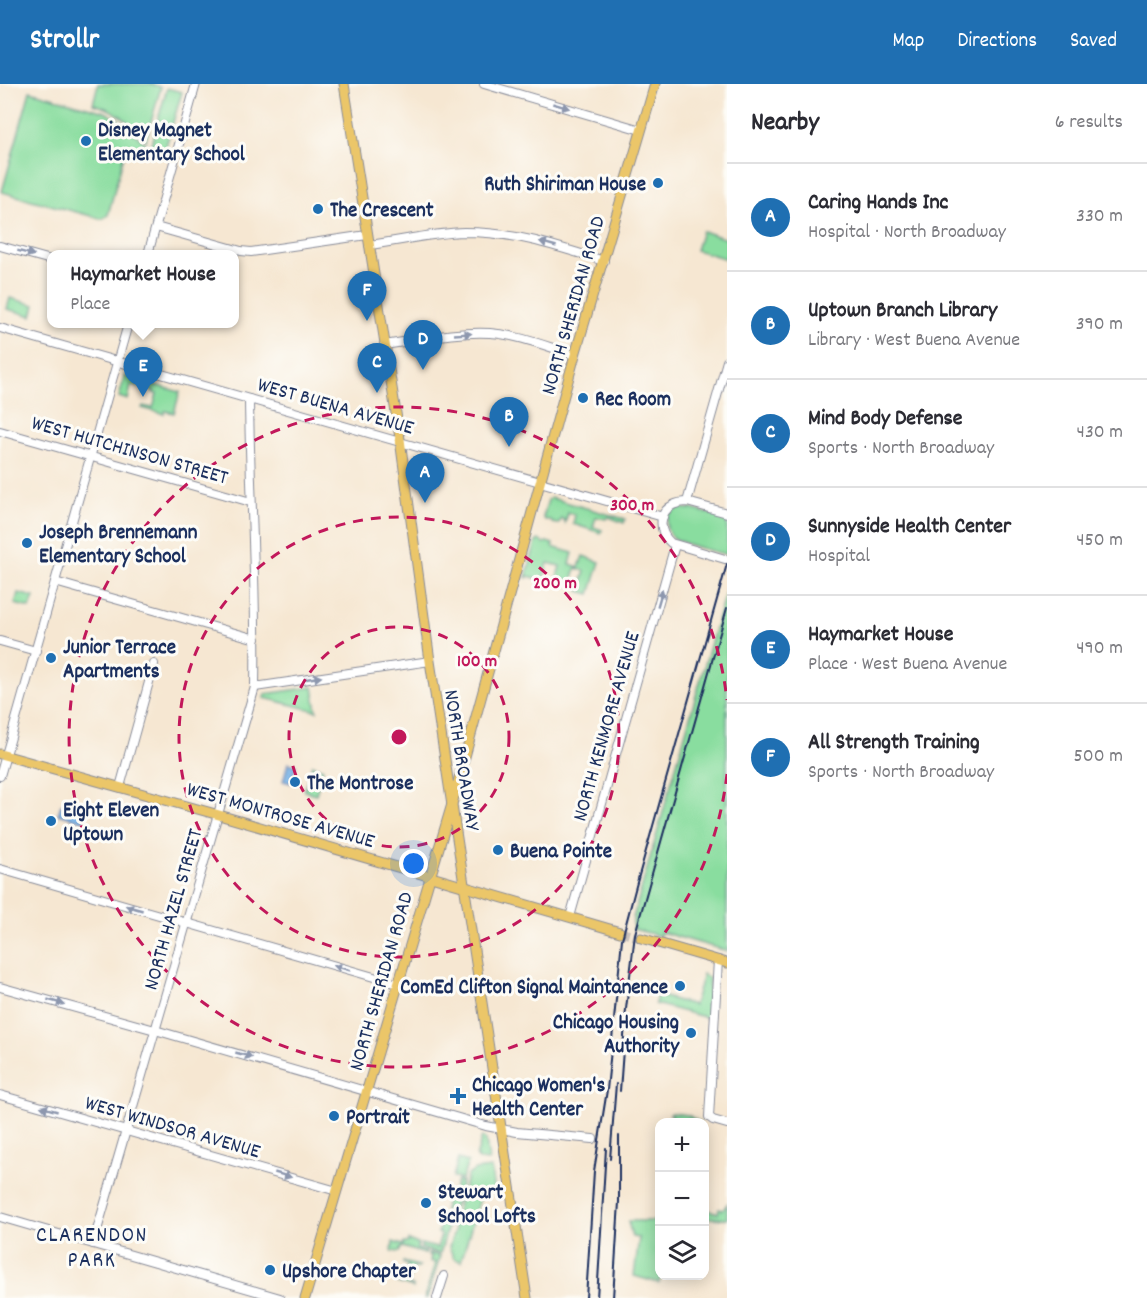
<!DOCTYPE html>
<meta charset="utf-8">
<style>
:root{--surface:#fff;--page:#f7f7f7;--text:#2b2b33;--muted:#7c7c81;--line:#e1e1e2;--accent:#1f6fb2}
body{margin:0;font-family:Dekko,sans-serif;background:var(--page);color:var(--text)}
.controls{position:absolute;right:18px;bottom:18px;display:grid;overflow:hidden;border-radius:12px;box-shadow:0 3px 15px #0003}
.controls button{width:54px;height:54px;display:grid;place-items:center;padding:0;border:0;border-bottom:2px solid var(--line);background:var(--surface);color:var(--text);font:30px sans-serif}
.you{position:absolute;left:414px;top:780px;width:21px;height:21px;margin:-15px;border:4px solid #fff;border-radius:50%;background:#1a73e8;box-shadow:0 0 0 9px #1a73e833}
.badge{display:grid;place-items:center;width:39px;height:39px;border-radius:50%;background:var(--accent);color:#fff;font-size:20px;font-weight:700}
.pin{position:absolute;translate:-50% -50px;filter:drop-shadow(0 2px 3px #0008)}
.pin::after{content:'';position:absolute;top:32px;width:21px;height:18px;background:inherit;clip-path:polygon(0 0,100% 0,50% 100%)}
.popup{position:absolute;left:47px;top:166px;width:192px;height:78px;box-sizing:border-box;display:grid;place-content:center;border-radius:12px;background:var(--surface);filter:drop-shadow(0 2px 4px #0005);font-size:20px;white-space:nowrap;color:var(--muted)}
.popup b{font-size:22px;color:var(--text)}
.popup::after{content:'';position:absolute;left:50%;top:100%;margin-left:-12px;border:12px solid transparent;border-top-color:var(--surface)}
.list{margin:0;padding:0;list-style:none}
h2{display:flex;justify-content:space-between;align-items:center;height:78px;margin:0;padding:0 24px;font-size:26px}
h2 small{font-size:20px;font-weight:400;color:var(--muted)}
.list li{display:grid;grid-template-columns:39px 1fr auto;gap:18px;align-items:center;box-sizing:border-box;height:108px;padding:0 24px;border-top:2px solid var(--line)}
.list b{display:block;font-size:22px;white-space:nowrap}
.list p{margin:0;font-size:20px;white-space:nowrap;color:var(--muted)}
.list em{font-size:20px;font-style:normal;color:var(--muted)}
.icon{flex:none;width:33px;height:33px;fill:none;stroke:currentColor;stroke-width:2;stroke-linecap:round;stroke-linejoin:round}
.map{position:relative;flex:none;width:727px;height:1214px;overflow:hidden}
header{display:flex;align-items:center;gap:36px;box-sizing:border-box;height:84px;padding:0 30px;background:var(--accent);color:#fff}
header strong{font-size:28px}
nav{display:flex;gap:33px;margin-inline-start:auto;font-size:21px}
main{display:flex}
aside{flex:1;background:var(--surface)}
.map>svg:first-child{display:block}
.green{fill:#89dd9f;stroke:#52867e;stroke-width:1.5}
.water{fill:#72aee4;stroke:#466ea1;stroke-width:1.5}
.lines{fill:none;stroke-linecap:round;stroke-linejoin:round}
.major-tunnel{stroke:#cac2bb;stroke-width:9;stroke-dasharray:9 4.5;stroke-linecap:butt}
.minor-casing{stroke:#888b98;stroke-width:10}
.major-casing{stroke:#888b98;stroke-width:11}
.minor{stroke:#fff;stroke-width:8}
.major{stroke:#ebc669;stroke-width:9}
.rail{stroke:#1b2f5e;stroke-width:2}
.oneway{fill:#8d97ae}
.ring{fill:none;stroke:#c2185b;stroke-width:3;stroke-dasharray:10 8}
.poi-dot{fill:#1f6fb2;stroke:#fdfcf7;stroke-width:2}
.labels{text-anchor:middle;stroke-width:6;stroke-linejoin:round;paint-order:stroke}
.poi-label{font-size:21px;font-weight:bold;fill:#1b2f5e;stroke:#fdfcf7;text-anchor:start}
.street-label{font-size:21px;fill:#1b2f5e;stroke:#fdfcf7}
.neighbourhood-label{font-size:22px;letter-spacing:1.5px;fill:#1b2f5e;stroke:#fdfcf7}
.centre{fill:#c2185b;stroke:#fdfcf7;stroke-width:3}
.ring-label{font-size:18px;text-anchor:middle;font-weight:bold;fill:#c2185b;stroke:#fdfcf7;stroke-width:6;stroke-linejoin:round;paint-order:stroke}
</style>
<header>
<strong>Strollr</strong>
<nav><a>Map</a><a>Directions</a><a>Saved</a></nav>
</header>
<main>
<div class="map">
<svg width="727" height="1214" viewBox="0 0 727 1214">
<rect width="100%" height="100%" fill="#fdfcf7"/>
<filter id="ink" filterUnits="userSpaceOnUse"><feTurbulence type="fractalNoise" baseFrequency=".0167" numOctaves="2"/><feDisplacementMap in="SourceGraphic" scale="12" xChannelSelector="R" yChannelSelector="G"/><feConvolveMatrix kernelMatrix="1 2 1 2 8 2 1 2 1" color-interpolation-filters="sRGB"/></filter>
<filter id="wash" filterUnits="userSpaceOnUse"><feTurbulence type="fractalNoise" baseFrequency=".008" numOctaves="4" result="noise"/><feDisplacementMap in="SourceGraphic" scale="24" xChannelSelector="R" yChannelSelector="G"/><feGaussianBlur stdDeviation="1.35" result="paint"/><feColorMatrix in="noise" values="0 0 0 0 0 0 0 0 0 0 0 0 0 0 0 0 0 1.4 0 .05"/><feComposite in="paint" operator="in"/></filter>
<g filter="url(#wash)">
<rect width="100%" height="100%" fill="#f6e7d2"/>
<g class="green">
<path d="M98 0H151L161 3 146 56C127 37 120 27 93 20Z"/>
<path d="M167 4 182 8 164 69 151 60Z"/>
<path d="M30 7 105 28 118 35 146 60 143 68 126 63 108 131 102 135 2 108Z"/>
<path d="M702 147 727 155V175L696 166Z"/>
<path d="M10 214 35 221 32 232 7 225Z"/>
<path d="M125 292 145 298 143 303 131 302 128 316 119 313Z"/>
<path d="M148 299 180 308 174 329 165 327 164 330 142 324 143 322 153 324 157 310 153 309 154 307 148 305Z"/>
<path d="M551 414 625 435 624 439 609 433 606 435 596 433 593 443 602 446 601 449 573 440 575 431 568 429 565 439 564 436 562 435 558 440 552 439 551 436H545L543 433 548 416Z"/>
<path d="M678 424 691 425 727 434V471C714 467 681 461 672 452 668 449 666 444 667 439 667 432 671 427 678 424Z"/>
<path d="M539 456 543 459 547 458 553 460 552 463 573 469 570 480 579 483 583 472 600 478 590 510 579 507 585 487 576 484 572 497 557 493 560 482 548 479 543 496 528 492 527 494 526 493 536 458Z"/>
<path d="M727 502V867L661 848 660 852 633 845V834Z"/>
<path d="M18 509 34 513 30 524 15 520Z"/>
<path d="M313 603 317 627 264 614 265 610Z"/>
<path d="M312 681 323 685 316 710 304 707Z"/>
<path d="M703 890 709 894 708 934 655 920 657 911 694 921Z"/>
<path d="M672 1029 688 1031 699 1038H672V1031L670 1030Z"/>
<path d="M482 1053 486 1056 489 1077 479 1076 476 1073Z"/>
<path d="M458 1075 468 1078 462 1096 453 1093Z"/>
<path d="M491 1084 494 1108 488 1109 482 1108 461 1177 454 1175 449 1163 455 1144 452 1142 468 1091 475 1086Z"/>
<path d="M457 1097 462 1098 452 1129 444 1126 449 1110 452 1111Z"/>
<path d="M727 1120V1135L705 1134V1125L718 1129 719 1125 723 1126Z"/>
<path d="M442 1133 450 1135 440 1170 421 1164V1160L437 1164 441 1150 438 1149Z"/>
<path d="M628 1137H659L660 1192H661L659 1199 634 1192 639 1154 632 1153Z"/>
<path d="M408 1156 418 1160 417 1165 426 1168 425 1170 402 1163 399 1168 392 1167 393 1158 403 1161 404 1159H407Z"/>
<path d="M429 1169 440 1172 427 1214H425L435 1179 430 1177 431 1172 428 1171Z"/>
<path d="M403 1178 419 1182 418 1184 413 1183 408 1201 413 1202V1204L397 1199 398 1198 403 1199 408 1182 403 1179Z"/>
</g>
<g class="water">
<path d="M288 679 296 681 291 699 283 697Z"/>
<path d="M61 721 86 728 83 737 58 730Z"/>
</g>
</g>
<g filter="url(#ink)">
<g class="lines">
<path class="major-tunnel" d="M620 848 641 854"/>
<defs>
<g id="minor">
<path d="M484 0 641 46"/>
<path d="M156 143 241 167 251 168 367 151"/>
<path d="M369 161C400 157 433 149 464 148 515 148 556 162 604 177"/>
<path d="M0 162 51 176"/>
<path d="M148 170 196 0"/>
<path d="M0 244 663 433"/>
<path d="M384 261C419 256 454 247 490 249 519 251 548 263 575 271"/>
<path d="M0 347 251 418"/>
<path d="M687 418 727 277"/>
<path d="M725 475 671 459C659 449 657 429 673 421 677 419 682 418 687 418L727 429"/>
<path d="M55 498 256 555"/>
<path d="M0 557 36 567"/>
<path d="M255 603 430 577"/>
<path d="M0 692 128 240"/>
<path d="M120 703 154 580"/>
<path d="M0 785 398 900"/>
<path d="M570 833 675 461"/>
<path d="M718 876 709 1033 713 1036 727 1040"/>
<path d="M0 903 155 946 486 1042 517 1048 593 1055"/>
<path d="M0 1011 337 1107"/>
<path d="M0 1133 280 1214"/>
<path d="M93 1160 255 603C257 507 250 411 249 315"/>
<path d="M437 1214 444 1192"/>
</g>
<g id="major">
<path d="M344 0 399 348 430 577 527 1214"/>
<path d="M0 670 219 731 620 848"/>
<path d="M641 854 727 879"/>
<path d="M305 1214 452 720 575 271 655 0"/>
</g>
</defs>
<use href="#minor" class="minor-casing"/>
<use href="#major" class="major-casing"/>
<use href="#minor" class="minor"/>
<use href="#major" class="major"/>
<g class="rail">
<path d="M620 1007 626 925 635 850 727 524"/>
<path d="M610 1075 616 1000"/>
<path d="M586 1214 594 1087 607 1006 622 855 636 802 727 480"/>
<path d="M597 1214 606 1064"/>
<path d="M613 1214 619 1118V1052"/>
</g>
</g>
<defs><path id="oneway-solid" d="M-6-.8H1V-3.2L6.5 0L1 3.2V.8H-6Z" transform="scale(1.5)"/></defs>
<g class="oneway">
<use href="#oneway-solid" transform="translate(561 22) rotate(16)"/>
<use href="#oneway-solid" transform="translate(548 160) rotate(-164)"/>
<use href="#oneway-solid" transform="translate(26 169) rotate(15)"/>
<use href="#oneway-solid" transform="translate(463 250) rotate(-3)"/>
<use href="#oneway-solid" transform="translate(660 514) rotate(-74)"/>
<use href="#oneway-solid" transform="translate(313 594) rotate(-8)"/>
<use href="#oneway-solid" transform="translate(134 824) rotate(-164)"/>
<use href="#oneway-solid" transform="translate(342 884) rotate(-164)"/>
<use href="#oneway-solid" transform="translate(56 918) rotate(16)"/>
<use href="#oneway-solid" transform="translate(244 971) rotate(16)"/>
<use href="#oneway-solid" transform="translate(49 1025) rotate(-164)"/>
<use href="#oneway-solid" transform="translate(283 1091) rotate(16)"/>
</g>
</g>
<g class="ring">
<circle cx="399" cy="653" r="110"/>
<circle cx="399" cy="653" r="220"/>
<path d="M727 690A330 330 0 1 1 727 616"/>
</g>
<g class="poi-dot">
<circle cx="86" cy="57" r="6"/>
<circle cx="658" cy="99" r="6"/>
<circle cx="318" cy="125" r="6"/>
<circle cx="583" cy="314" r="6"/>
<circle cx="27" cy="459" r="6"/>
<circle cx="51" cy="574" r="6"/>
<circle cx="295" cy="698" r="6"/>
<circle cx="51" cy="737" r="6"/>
<circle cx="498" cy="766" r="6"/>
<circle cx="680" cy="902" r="6"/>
<circle cx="691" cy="949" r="6"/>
<path d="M455 1003h6v6h6v6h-6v6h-6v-6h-6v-6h6z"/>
<circle cx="334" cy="1032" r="6"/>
<circle cx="426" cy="1119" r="6"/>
<circle cx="270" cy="1186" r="6"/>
</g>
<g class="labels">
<g class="poi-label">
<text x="98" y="52">Disney Magnet<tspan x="98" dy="24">Elementary School</tspan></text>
<text x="646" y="106" text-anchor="end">Ruth Shiriman House</text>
<text x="330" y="132">The Crescent</text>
<text x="595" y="321">Rec Room</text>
<text x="39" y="454">Joseph Brennemann<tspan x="39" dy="24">Elementary School</tspan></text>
<text x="63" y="569">Junior Terrace<tspan x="63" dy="24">Apartments</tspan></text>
<text x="307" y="705">The Montrose</text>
<text x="63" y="732">Eight Eleven<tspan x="63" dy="24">Uptown</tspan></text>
<text x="510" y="773">Buena Pointe</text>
<text x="668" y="909" text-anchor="end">ComEd Clifton Signal Maintanence</text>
<text x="679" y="944" text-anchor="end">Chicago Housing<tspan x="679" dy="24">Authority</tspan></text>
<text x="472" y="1007">Chicago Women's<tspan x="472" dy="24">Health Center</tspan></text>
<text x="346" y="1039">Portrait</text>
<text x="438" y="1114">Stewart<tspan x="438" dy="24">School Lofts</tspan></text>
<text x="282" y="1193">Upshore Chapter</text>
</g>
<g class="street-label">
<text transform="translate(572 221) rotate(-74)" y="7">NORTH SHERIDAN ROAD</text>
<text transform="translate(336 321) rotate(16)" y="7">WEST BUENA AVENUE</text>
<text transform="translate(130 365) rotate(16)" y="7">WEST HUTCHINSON STREET</text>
<text transform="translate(605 642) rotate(-74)" y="7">NORTH KENMORE AVENUE</text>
<text transform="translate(463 676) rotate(81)" y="7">NORTH BROADWAY</text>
<text transform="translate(281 730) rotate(16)" y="7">WEST MONTROSE AVENUE</text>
<text transform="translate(172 825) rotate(-74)" y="7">NORTH HAZEL STREET</text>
<text transform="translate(380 897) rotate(-74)" y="7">NORTH SHERIDAN ROAD</text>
<text transform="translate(173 1042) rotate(16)" y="7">WEST WINDSOR AVENUE</text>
</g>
<g class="neighbourhood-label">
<text x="92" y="1157">CLARENDON<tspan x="92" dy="25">PARK</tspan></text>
</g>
</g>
<circle cx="399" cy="653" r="9" class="centre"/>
<g class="ring-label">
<text x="632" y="426">300 m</text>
<text x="555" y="504">200 m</text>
<text x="477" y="582">100 m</text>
</g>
</svg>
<div class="controls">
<button>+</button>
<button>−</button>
<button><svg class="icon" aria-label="layers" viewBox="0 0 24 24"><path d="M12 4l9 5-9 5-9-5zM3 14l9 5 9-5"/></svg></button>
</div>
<div class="you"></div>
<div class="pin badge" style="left:425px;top:419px">A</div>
<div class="pin badge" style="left:509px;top:363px">B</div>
<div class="pin badge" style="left:377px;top:309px">C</div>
<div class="pin badge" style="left:423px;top:286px">D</div>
<div class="pin badge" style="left:143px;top:313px">E</div>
<div class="popup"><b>Haymarket House</b>Place</div>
<div class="pin badge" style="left:367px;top:237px">F</div>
</div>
<aside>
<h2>Nearby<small>6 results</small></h2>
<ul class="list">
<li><span class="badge">A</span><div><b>Caring Hands Inc</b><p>Hospital · North Broadway</p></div><em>330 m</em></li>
<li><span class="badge">B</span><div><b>Uptown Branch Library</b><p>Library · West Buena Avenue</p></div><em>390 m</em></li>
<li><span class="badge">C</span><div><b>Mind Body Defense</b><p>Sports · North Broadway</p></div><em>430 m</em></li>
<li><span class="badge">D</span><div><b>Sunnyside Health Center</b><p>Hospital</p></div><em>450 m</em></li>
<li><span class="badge">E</span><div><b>Haymarket House</b><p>Place · West Buena Avenue</p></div><em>490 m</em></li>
<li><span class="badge">F</span><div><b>All Strength Training</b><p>Sports · North Broadway</p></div><em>500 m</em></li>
</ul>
</aside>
</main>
